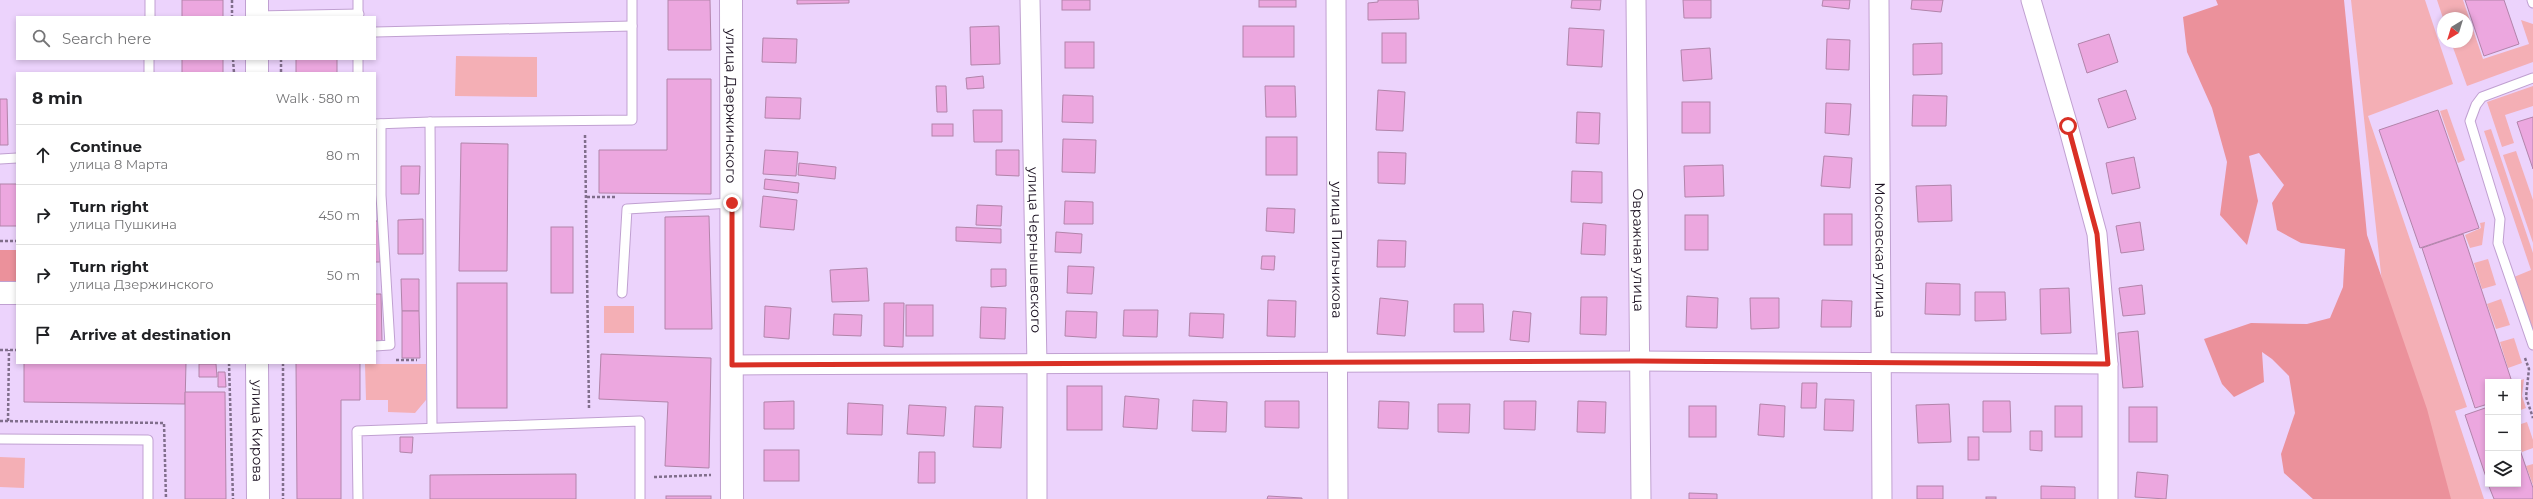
<!DOCTYPE html>
<meta charset="utf-8">
<style>
:root{--surface:#fff;--page:#f6f6f6;--text:#202124;--muted:#757577;--line:#e0e0e0}
body{margin:0;font-family:Montserrat,sans-serif;background:var(--page);color:var(--text)}
.controls{position:absolute;right:12px;bottom:12px;display:grid;overflow:hidden;border-radius:0px;box-shadow:0 2px 6px #0003}
.controls button{width:36px;height:36px;display:grid;place-items:center;padding:0;border:0;border-bottom:1px solid var(--line);background:var(--surface);color:var(--text);font:20px sans-serif}
.compass{position:absolute;left:2437px;top:12px;width:36px;height:36px;border-radius:50%;background:var(--surface);box-shadow:0 2px 6px #0003;rotate:218deg}
.stop{position:absolute;width:12px;height:12px;margin:-9px;border:3px solid #d93025;border-radius:50%;background:#fff}
.stop.end{background:#d93025;border-color:#fff;box-shadow:0 1px 4px #0008}
.list{margin:0;padding:0;list-style:none}
h2{display:flex;justify-content:space-between;align-items:center;height:52px;margin:0;padding:0 16px;font-size:17px}
h2 small{font-size:13px;font-weight:400;color:var(--muted)}
.list li{display:grid;grid-template-columns:26px 1fr auto;gap:12px;align-items:center;box-sizing:border-box;height:60px;padding:0 16px;border-top:1px solid var(--line)}
.list b{display:block;font-size:15px;white-space:nowrap}
.list p{margin:0;font-size:13px;white-space:nowrap;color:var(--muted)}
.list em{font-size:13px;font-style:normal;color:var(--muted)}
.icon{flex:none;width:22px;height:22px;fill:none;stroke:currentColor;stroke-width:2;stroke-linecap:round;stroke-linejoin:round}
.map{position:relative;flex:none;width:2533px;height:499px;overflow:hidden}
.search{position:absolute;background:var(--surface);box-shadow:0 2px 6px #0003;left:16px;top:16px;width:360px;height:44px;display:flex;align-items:center;gap:10px;box-sizing:border-box;padding:0 14px;border-radius:0px;color:var(--muted);font-size:15px}
.panel{position:absolute;background:var(--surface);box-shadow:0 2px 6px #0003;left:16px;top:72px;width:360px;height:292px;border-radius:0px}
.map>svg:first-child{display:block}
.green{fill:#f4afb5}
.forest{fill:#eb919b}
.building{fill:#eca7df;stroke:#b284aa}
.lines{fill:none;stroke-linecap:round;stroke-linejoin:round}
.service-casing{stroke:#c0a0d1;stroke-width:11}
.minor-casing{stroke:#c0a0d1;stroke-width:21}
.tertiary-casing{stroke:#c0a0d1;stroke-width:24}
.secondary-casing{stroke:#c0a0d1;stroke-width:24}
.path{stroke:#806e8b;stroke-width:2.5;stroke-dasharray:3 2;stroke-linecap:butt}
.service{stroke:#fff;stroke-width:9}
.minor{stroke:#fff;stroke-width:19}
.tertiary{stroke:#fff;stroke-width:22}
.secondary{stroke:#fff;stroke-width:22}
.route{stroke:#d93025;stroke-width:5}
.labels{text-anchor:middle;stroke-width:3;stroke-linejoin:round;paint-order:stroke}
.street-label{font-size:14px;fill:#170c1d;stroke:#f2e5fa}
</style>
<div class="map">
<svg width="2533" height="499" viewBox="0 0 2533 499">
<rect width="100%" height="100%" fill="#ecd3fc"/>
<g class="green">
<path d="M2351 0H2425L2453 84 2368 116 2467 407 2455 411 2484 499H2432L2387 328Z"/>
<path d="M2437 0H2463L2483 59 2529 44 2521 20 2533 24V62L2467 86 2451 42H2467V18H2443Z"/>
<path d="M456 56 537 57V97L455 96Z"/>
<path d="M2533 86V106L2505 115 2514 143 2502 147 2487 102Z"/>
<path d="M2447 109 2465 160 2458 163 2440 111Z"/>
<path d="M2491 129 2533 253V335L2514 277 2531 270 2484 131Z"/>
<path d="M2516 151 2533 200V243L2503 155Z"/>
<path d="M2485 222 2482 245 2470 248 2465 235 2481 228 2480 223Z"/>
<path d="M2488 259 2496 285 2482 289 2474 263Z"/>
<path d="M2501 299 2510 325 2496 329 2487 304Z"/>
<rect x="604" y="306" width="30" height="27"/>
<path d="M2514 338 2522 363 2508 368 2500 342Z"/>
<path d="M365 364H426V400L415 413 388 412V400H366Z"/>
<path d="M2524 379 2522 396 2526 408 2518 411V382H2516Z"/>
<path d="M2527 422 2533 440V448L2522 452 2518 442V425Z"/>
<path d="M0 457 25 458 24 488 0 487Z"/>
<path d="M2533 464V485L2526 466Z"/>
</g>
<g class="forest">
<path d="M2216 0H2344L2367 235 2427 409 2451 499H2313L2284 473 2281 454 2295 413 2289 376 2272 359 2262 352 2264 382 2234 397 2222 384 2204 339 2251 323 2307 324 2330 318 2343 287 2345 249 2301 243 2277 230 2272 203 2284 185 2259 153 2249 156 2258 201 2247 245 2220 215 2227 162 2212 108 2187 52 2183 17 2218 5Z"/>
<rect x="0" y="250" width="17" height="31"/>
</g>
<g class="building">
<rect x="182" y="0" width="41" height="17"/>
<path d="M668 0H710L711 50H668Z"/>
<path d="M797 0H849V3L797 4Z"/>
<rect x="1062" y="0" width="28" height="10"/>
<rect x="1259" y="0" width="37" height="7"/>
<path d="M1378 0H1418L1419 19 1368 20V3L1378 2Z"/>
<path d="M1572 0H1601L1600 10 1571 8Z"/>
<path d="M1683 0H1711V18H1684Z"/>
<path d="M1823 0H1850L1849 9 1822 6Z"/>
<path d="M1912 0H1943L1941 12 1911 9Z"/>
<path d="M2465 0H2504L2519 44 2484 56Z"/>
<path d="M999 26 1000 64 971 65 970 27Z"/>
<rect x="1243" y="26" width="51" height="31"/>
<path d="M1569 28 1604 30 1602 67 1567 65Z"/>
<rect x="1382" y="33" width="24" height="30"/>
<path d="M2109 34 2118 62 2087 73 2078 44Z"/>
<path d="M763 38 797 39 796 63 762 62Z"/>
<path d="M1827 39 1850 40 1849 70 1826 69Z"/>
<rect x="1065" y="42" width="29" height="26"/>
<path d="M1942 43V74L1913 75V44Z"/>
<path d="M1710 48 1712 79 1683 81 1681 50Z"/>
<rect x="182" y="59" width="41" height="14"/>
<rect x="296" y="59" width="41" height="14"/>
<path d="M983 76 984 88 967 89 966 78Z"/>
<path d="M667 79H711V194L599 193V150H667Z"/>
<path d="M936 86H946L947 112H937Z"/>
<path d="M1265 86H1295L1296 117H1266Z"/>
<path d="M1378 90 1405 92 1403 131 1376 130Z"/>
<path d="M2126 90 2136 119 2108 128 2098 99Z"/>
<path d="M1063 95 1093 96V123L1062 122Z"/>
<path d="M1913 95 1947 96 1946 126H1912Z"/>
<path d="M766 97 801 98 800 119 765 118Z"/>
<path d="M0 99H7L8 145H0Z"/>
<rect x="1682" y="102" width="28" height="31"/>
<path d="M1826 103 1851 104 1849 135 1825 133Z"/>
<path d="M973 110H1002V142H974Z"/>
<path d="M2438 110 2479 228 2420 248 2379 130Z"/>
<path d="M1577 112 1600 113 1599 144 1576 143Z"/>
<path d="M2533 117V169L2517 122Z"/>
<rect x="932" y="124" width="21" height="12"/>
<rect x="1266" y="137" width="31" height="38"/>
<path d="M1063 139 1096 140 1095 173 1062 172Z"/>
<path d="M461 143 508 144 507 271H459Z"/>
<path d="M765 150 798 152 796 176 763 174Z"/>
<path d="M996 150H1019V176L996 175Z"/>
<path d="M1378 152 1406 153 1405 184 1378 183Z"/>
<path d="M1824 156 1852 158 1850 188 1821 186Z"/>
<path d="M2134 157 2140 188 2112 194 2106 163Z"/>
<path d="M799 163 836 167 835 179 798 175Z"/>
<path d="M1723 165 1724 196 1685 197 1684 166Z"/>
<path d="M401 166H420L419 194H401Z"/>
<path d="M1572 171 1602 172V203L1571 202Z"/>
<path d="M765 179 799 183 798 193 764 189Z"/>
<rect x="0" y="184" width="17" height="42"/>
<path d="M1951 185 1952 221 1918 222 1916 186Z"/>
<path d="M763 196 797 200 794 230 760 227Z"/>
<path d="M1065 201 1093 202V224H1064Z"/>
<path d="M977 205 1002 206 1001 226 976 225Z"/>
<path d="M1267 208 1295 209 1294 233 1266 231Z"/>
<rect x="1824" y="214" width="28" height="31"/>
<rect x="1685" y="215" width="23" height="35"/>
<path d="M709 216 712 329H665V217Z"/>
<path d="M423 219V254H398V220Z"/>
<path d="M375 221H379L380 262H375Z"/>
<path d="M2140 222 2144 250 2121 253 2116 226Z"/>
<path d="M1583 223 1606 225 1605 255 1581 254Z"/>
<rect x="551" y="227" width="22" height="66"/>
<path d="M956 227 1001 229V243L956 241Z"/>
<path d="M1056 232 1082 234 1081 253 1055 252Z"/>
<path d="M2463 234 2512 382H2488V404L2475 408 2422 248Z"/>
<path d="M1378 240 1406 241 1405 267H1377Z"/>
<path d="M1262 256H1275L1274 270 1261 269Z"/>
<path d="M1068 266 1094 267 1092 294 1067 293Z"/>
<path d="M867 268 869 301 832 302 830 270Z"/>
<path d="M991 269H1006V286L991 287Z"/>
<path d="M401 279H419V311H402Z"/>
<rect x="457" y="283" width="50" height="125"/>
<path d="M1926 283 1960 284V315L1925 314Z"/>
<path d="M2142 285 2145 314 2123 316 2119 288Z"/>
<path d="M2069 288 2071 333 2041 334 2040 289Z"/>
<path d="M1975 292H2005L2006 320 1975 321Z"/>
<path d="M375 294H381L382 341H375Z"/>
<path d="M1687 296 1718 298 1717 328 1686 327Z"/>
<path d="M1581 297H1607L1606 335 1580 334Z"/>
<path d="M1380 298 1408 301 1405 336 1377 334Z"/>
<path d="M1750 298H1779V328L1751 329Z"/>
<path d="M1268 300 1296 301 1295 337 1267 336Z"/>
<path d="M1822 300 1852 301 1851 327H1821Z"/>
<path d="M884 303H904L903 347 884 346Z"/>
<path d="M1454 304H1483L1484 332H1454Z"/>
<rect x="906" y="305" width="27" height="31"/>
<path d="M765 306 791 308 789 339 764 337Z"/>
<path d="M981 307 1006 308 1005 339 980 338Z"/>
<path d="M1124 310H1158L1157 337 1123 336Z"/>
<path d="M402 311H419L420 358H402Z"/>
<path d="M1066 311 1097 312 1096 338 1065 336Z"/>
<path d="M1513 311 1531 313 1529 342 1510 340Z"/>
<path d="M1190 313 1224 314 1223 338 1189 336Z"/>
<path d="M834 314 862 315 861 336 833 335Z"/>
<path d="M2138 331 2143 387 2123 388 2118 333Z"/>
<path d="M601 354 711 358 709 468 665 466 668 402 599 399Z"/>
<path d="M24 363H186L185 404 24 402Z"/>
<path d="M296 363H360V400H341V499H297Z"/>
<path d="M199 364H216L217 377H199Z"/>
<path d="M218 372H225L226 387H218Z"/>
<path d="M1802 383H1817L1816 408H1801Z"/>
<rect x="1067" y="386" width="35" height="44"/>
<path d="M185 392H225L226 499H185Z"/>
<path d="M1125 396 1159 399 1157 429 1123 427Z"/>
<path d="M1825 399 1854 400 1853 431 1824 430Z"/>
<path d="M1193 400 1227 402 1226 432 1192 431Z"/>
<path d="M794 401V429H764V402Z"/>
<path d="M1265 401H1299V428L1265 427Z"/>
<path d="M1379 401 1409 402 1408 429 1378 428Z"/>
<path d="M1504 401H1536L1535 430 1504 429Z"/>
<path d="M1578 401 1606 402 1605 433 1577 432Z"/>
<path d="M1983 401H2010L2011 432H1983Z"/>
<path d="M848 403 883 405 882 435 847 434Z"/>
<path d="M1438 404H1470L1469 433 1438 432Z"/>
<path d="M1760 404 1785 406 1784 437 1758 435Z"/>
<path d="M1949 404 1951 442 1918 443 1916 405Z"/>
<path d="M909 405 946 407 944 436 907 434Z"/>
<path d="M975 406 1003 407 1001 448 973 447Z"/>
<rect x="1689" y="406" width="27" height="31"/>
<rect x="2055" y="406" width="27" height="31"/>
<rect x="2129" y="407" width="28" height="35"/>
<path d="M2488 407V483L2465 415Z"/>
<path d="M2030 431H2042V451L2030 450Z"/>
<path d="M400 437H413L412 453 400 452Z"/>
<rect x="1968" y="437" width="11" height="23"/>
<path d="M2518 444 2533 488V499H2494L2488 484H2518Z"/>
<rect x="764" y="450" width="35" height="31"/>
<path d="M919 452H935V483H918Z"/>
<path d="M2137 472 2168 475 2166 499 2135 497Z"/>
<path d="M576 474V499H430V475Z"/>
<rect x="1917" y="486" width="26" height="13"/>
<path d="M2041 486 2075 487V499H2041Z"/>
<path d="M1689 493 1717 494V499H1689Z"/>
<rect x="666" y="496" width="45" height="3"/>
<path d="M1268 496 1302 498V499H1267Z"/>
<rect x="1986" y="497" width="10" height="2"/>
</g>
<g class="lines">
<defs>
<g id="service">
<path d="M358 0V17"/>
<path d="M2532 0 2533 3"/>
<path d="M257 16 359 14"/>
<path d="M150 17V0"/>
<path d="M375 32 632 26"/>
<path d="M149 73V59"/>
<path d="M358 73V59"/>
<path d="M2533 78 2482 97 2476 105 2470 121 2500 219 2498 243 2533 345"/>
<path d="M430 122 632 120V0"/>
<path d="M375 124 430 122 432 427"/>
<path d="M0 159 17 158"/>
<path d="M622 293 627 209 732 203"/>
<path d="M375 346 390 345 381 195V124"/>
<path d="M0 439 148 440V499"/>
<path d="M358 499 357 431 640 421V499"/>
</g>
<g id="minor">
<path id="s1" d="M1030 0 1037 365V499"/>
<path id="s2" d="M1336 0 1338 499"/>
<path id="s3" d="M1636 0 1641 499"/>
<path id="s4" d="M1879 0 1882 499"/>
<path d="M2031 0 2068 126 2097 234 2108 364V499"/>
<path d="M732 365 1638 361 2108 364"/>
</g>
<path id="tertiary" d="M0 293H17"/>
<g id="secondary">
<path d="M257 0V17"/>
<path id="s5" d="M731 0 732 499"/>
<path d="M257 73V59"/>
<path id="s6" d="M257 363 258 499"/>
</g>
</defs>
<use href="#service" class="service-casing"/>
<use href="#minor" class="minor-casing"/>
<use href="#tertiary" class="tertiary-casing"/>
<use href="#secondary" class="secondary-casing"/>
<g class="path">
<path d="M232 0V17"/>
<path d="M233 59 234 73"/>
<path d="M281 59V73"/>
<path d="M585 135 589 408"/>
<path d="M587 197H617"/>
<path d="M0 241H17"/>
<path d="M0 350H17"/>
<path d="M2525 358 2529 369 2526 397 2533 418"/>
<path d="M396 360H417"/>
<path d="M229 363 233 499"/>
<path d="M283 363V499"/>
<path d="M0 421 164 423 166 499"/>
<path d="M8 421 9 350"/>
<path d="M654 477 711 475"/>
</g>
<use href="#service" class="service"/>
<use href="#minor" class="minor"/>
<use href="#tertiary" class="tertiary"/>
<use href="#secondary" class="secondary"/>
</g>
<g class="lines">
<path class="route" d="M732 203V365L1638 361 2108 364 2097 234 2068 126"/>
</g>
<g class="labels">
<g class="street-label">
<text dy="5" stroke="none"><textPath href="#s5" startOffset="106">улица Дзержинского</textPath></text>
<text dy="5" stroke="none"><textPath href="#s1" startOffset="250">улица Чернышевского</textPath></text>
<text dy="5" stroke="none"><textPath href="#s2" startOffset="250">улица Пильчикова</textPath></text>
<text dy="5" stroke="none"><textPath href="#s3" startOffset="250">Овражная улица</textPath></text>
<text dy="5" stroke="none"><textPath href="#s4" startOffset="250">Московская улица</textPath></text>
<text dy="5" stroke="none"><textPath href="#s6" startOffset="68">улица Кирова</textPath></text>
</g>
</g>
</svg>
<div class="controls">
<button>+</button>
<button>−</button>
<button><svg class="icon" aria-label="layers" viewBox="0 0 24 24"><path d="M12 4l9 5-9 5-9-5zM3 14l9 5 9-5"/></svg></button>
</div>
<svg class="compass" viewBox="-18 -18 36 36"><path d="M0-13l5 13h-10z" fill="#e53935"/><path d="M0 13l5-13h-10z" fill="#757577"/></svg>
<div class="stop" style="left:2068px;top:126px"></div>
<div class="stop end" style="left:732px;top:203px"></div>
<div class="search"><svg class="icon" aria-label="search" viewBox="0 0 24 24"><circle cx="10" cy="10" r="6"/><path d="M15 15l6 6"/></svg>Search here</div>
<section class="panel">
<h2>8 min<small>Walk · 580 m</small></h2>
<ul class="list">
<li><svg class="icon" aria-label="ahead" viewBox="0 0 24 24"><path d="M12 20V5M6 11l6-6 6 6"/></svg><div><b>Continue</b><p>улица 8 Марта</p></div><em>80 m</em></li>
<li><svg class="icon" aria-label="right" viewBox="0 0 24 24"><path d="M7 20v-9h11M14 6l5 5-5 5"/></svg><div><b>Turn right</b><p>улица Пушкина</p></div><em>450 m</em></li>
<li><svg class="icon" aria-label="right" viewBox="0 0 24 24"><path d="M7 20v-9h11M14 6l5 5-5 5"/></svg><div><b>Turn right</b><p>улица Дзержинского</p></div><em>50 m</em></li>
<li><svg class="icon" aria-label="arrive" viewBox="0 0 24 24"><path d="M6 21V4h12l-3 4 3 4H6"/></svg><div><b>Arrive at destination</b></div></li>
</ul>
</section>
</div>
